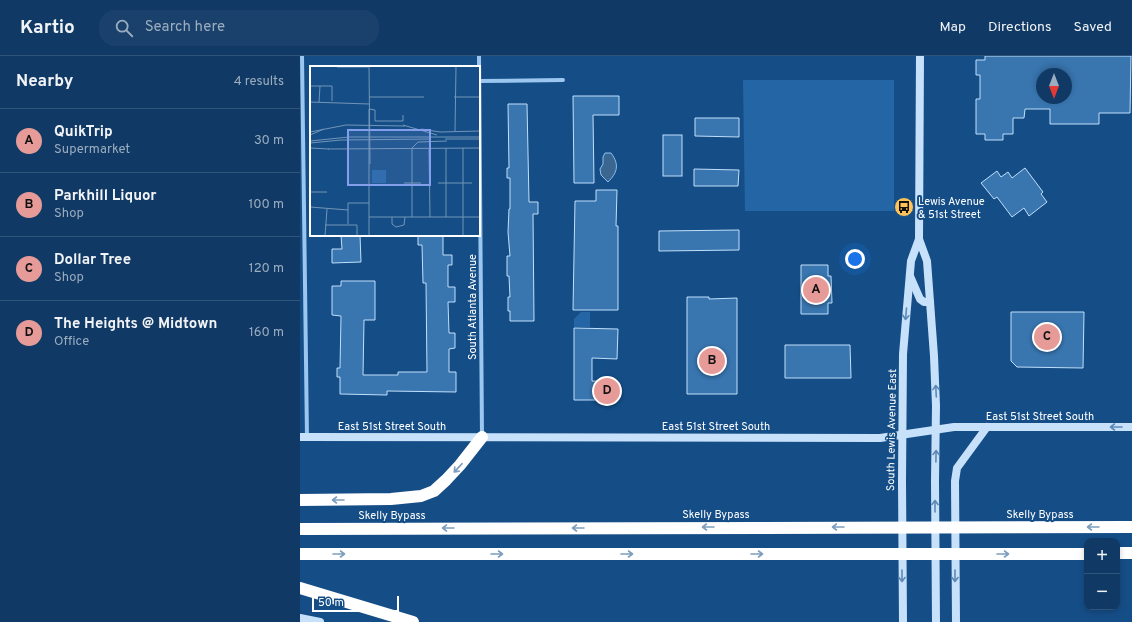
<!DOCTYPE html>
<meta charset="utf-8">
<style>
:root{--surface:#103a65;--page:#19416b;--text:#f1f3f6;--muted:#9cadbf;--line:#305479;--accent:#e69b98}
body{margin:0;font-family:Overpass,sans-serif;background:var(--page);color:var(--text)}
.controls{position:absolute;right:12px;bottom:12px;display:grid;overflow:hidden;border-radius:8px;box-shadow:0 2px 6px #0003}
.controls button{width:36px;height:36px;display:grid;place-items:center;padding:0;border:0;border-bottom:1px solid var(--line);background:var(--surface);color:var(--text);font:20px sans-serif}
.compass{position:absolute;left:736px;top:12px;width:36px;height:36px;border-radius:50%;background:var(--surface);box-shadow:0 2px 6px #0003;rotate:180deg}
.scale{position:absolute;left:12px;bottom:10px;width:87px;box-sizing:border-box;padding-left:4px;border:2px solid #fff;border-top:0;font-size:11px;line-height:14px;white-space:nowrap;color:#fff;-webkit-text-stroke:3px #154e87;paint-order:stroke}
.you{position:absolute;left:555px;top:203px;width:14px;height:14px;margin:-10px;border:3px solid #fff;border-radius:50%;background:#1a73e8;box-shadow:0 0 0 6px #1a73e833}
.badge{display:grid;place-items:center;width:26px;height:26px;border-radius:50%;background:var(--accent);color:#111;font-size:13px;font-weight:700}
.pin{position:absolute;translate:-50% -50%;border:2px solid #fff;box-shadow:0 1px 4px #0006}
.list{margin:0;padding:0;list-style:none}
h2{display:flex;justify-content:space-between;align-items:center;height:52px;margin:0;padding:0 16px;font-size:17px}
h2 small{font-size:13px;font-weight:400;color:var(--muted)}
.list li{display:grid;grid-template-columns:26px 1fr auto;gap:12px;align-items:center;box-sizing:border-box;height:64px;padding:0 16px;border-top:1px solid var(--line)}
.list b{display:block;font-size:15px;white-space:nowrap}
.list p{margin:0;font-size:13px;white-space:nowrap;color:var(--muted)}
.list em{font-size:13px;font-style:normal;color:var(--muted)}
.icon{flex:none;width:22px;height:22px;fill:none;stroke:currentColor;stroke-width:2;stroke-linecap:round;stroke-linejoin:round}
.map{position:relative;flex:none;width:832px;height:566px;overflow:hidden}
header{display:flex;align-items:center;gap:24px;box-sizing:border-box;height:56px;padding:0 20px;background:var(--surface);border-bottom:1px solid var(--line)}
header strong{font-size:19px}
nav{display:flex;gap:22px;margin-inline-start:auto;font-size:14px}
.search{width:280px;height:36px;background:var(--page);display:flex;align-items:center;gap:10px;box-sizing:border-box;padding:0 14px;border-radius:16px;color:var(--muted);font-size:15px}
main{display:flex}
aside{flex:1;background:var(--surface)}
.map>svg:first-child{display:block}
.green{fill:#2466a5}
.water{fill:#3b6690;stroke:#8cc2f2}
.building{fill:#3975af;stroke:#c0dffb;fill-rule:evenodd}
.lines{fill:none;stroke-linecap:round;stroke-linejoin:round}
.street{stroke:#9ac6ef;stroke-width:4}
.secondary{stroke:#c8e1fa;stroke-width:8}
.highway{stroke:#fff;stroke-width:12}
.oneway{stroke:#5d89b5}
.oneway2{stroke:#7e9ebd}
.labels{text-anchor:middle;stroke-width:4;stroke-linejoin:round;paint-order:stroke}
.poi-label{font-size:11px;fill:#fff;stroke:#154e87;text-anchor:start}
.street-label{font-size:11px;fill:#fff;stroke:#154e87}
.inset-road{fill:none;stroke:#7395b7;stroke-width:1}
.view{fill:#839eea;fill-opacity:0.15;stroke:#839eea;stroke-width:2}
.inset-edge{fill:none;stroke:#fff;stroke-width:2}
</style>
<header>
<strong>Kartio</strong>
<div class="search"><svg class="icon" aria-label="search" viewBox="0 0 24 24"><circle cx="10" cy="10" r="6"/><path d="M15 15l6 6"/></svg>Search here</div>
<nav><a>Map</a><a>Directions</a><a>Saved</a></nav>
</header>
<main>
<aside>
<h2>Nearby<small>4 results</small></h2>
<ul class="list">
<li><span class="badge">A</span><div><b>QuikTrip</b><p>Supermarket</p></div><em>30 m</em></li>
<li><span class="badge">B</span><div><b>Parkhill Liquor</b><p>Shop</p></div><em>100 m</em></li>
<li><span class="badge">C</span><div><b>Dollar Tree</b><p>Shop</p></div><em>120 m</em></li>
<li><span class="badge">D</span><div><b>The Heights @ Midtown</b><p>Office</p></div><em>160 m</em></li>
</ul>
</aside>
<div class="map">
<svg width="832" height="566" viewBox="0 0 832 566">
<rect width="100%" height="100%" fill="#154e87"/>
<g class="green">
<path d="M443 24H594V155H445Z"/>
<path d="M281 256H290V271H274V263Z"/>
</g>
<path class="water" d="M305 97H311C320 109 317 117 308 126L301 119 300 113 303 108V101Z"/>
<g class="building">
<path d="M685 0H831L830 57H799V68H750V53H725L724 62H713V78H703V84H685V78H676V43H680V19H676V4H685ZM742 18H766V42H742Z"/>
<path d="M273 40H319V59H293L294 127H274Z"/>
<path d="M208 48H227L229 146H238V158H233L234 265H210V255H208V241H210L209 220H207V200H210L208 176 209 153H210V122H207V112H209Z"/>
<path d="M395 62H439V81L395 80Z"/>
<rect x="363" y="79" width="19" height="41"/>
<path d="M725 112 743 136 741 138 747 146 729 160 724 152 712 161 697 141 694 143 681 127 697 115 701 121 708 116 712 122Z"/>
<path d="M394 113 439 114 438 130H394Z"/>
<path d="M296 134H317L316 170H318V254H273L275 145H296Z"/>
<path d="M439 174V194L359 195V175Z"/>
<path d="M41 179H60L61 206 32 207V193H42Z"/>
<path d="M118 179H143V199H152V209H148V231H155V246H148L149 277H155V292L149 293V316H156V336L87 335V339L40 338V321H37V312H40L41 260 32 259V230H41V225H75V264H64L63 319H98V316H127L126 227H123L122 189H118Z"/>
<path d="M501 209H528V220H531L532 247H528V258H501Z"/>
<path d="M387 241H409V243L437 242V338H387Z"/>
<path d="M711 256H784L783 312 717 311 711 305Z"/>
<path d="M274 272 318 273 317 303 292 302V325L317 326V344H274Z"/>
<path d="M485 289H550L551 322H485Z"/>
</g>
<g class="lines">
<g class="street">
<path d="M2 0 7 381"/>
<path d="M179 0 182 381"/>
<path d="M179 25 263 24"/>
</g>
<g class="secondary">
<path d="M620 0 619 183 627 205 634 300 636 350 635 425 636 566"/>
<path d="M610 220 620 243 624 246H630"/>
<path d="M0 381 580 382 654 371H832"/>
<path d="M0 562 20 566"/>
<path d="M603 566 602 425 603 298 611 205 619 183"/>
<path d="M656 566 655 425 657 412 687 371"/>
</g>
<g class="highway">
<path d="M0 444 91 443 121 440 134 435 146 424 160 409 182 381"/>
<path d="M0 473 832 471"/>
<path d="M817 497H832"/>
<path d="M0 498H787"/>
<path d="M0 532 113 566"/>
</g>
</g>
<defs><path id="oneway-shaft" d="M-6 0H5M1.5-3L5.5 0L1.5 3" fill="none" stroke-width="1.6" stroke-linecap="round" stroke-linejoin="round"/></defs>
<g class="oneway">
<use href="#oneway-shaft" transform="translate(606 258) rotate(95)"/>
<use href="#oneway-shaft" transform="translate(636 335) rotate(-93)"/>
<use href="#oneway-shaft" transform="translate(816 371) rotate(180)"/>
<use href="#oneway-shaft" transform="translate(636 400) rotate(-89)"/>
<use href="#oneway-shaft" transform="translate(635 450) rotate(-90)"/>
<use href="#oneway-shaft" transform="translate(602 520) rotate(90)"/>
<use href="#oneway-shaft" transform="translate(655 520) rotate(90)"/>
</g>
<g class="oneway2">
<use href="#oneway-shaft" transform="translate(158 412) rotate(133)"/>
<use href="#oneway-shaft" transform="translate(38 444) rotate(180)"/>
<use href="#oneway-shaft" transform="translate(408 471) rotate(180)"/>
<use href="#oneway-shaft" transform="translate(538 471) rotate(180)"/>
<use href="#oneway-shaft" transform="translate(793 471) rotate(180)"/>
<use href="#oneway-shaft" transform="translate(148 472) rotate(180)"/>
<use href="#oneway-shaft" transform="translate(278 472) rotate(180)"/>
<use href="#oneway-shaft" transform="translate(39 498)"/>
<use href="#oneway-shaft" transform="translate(197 498)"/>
<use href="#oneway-shaft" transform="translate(327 498)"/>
<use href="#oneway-shaft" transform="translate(457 498)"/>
<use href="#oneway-shaft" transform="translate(703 498)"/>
</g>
<defs>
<symbol id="bus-disc" viewBox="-11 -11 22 22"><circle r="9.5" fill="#ffc358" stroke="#154e87"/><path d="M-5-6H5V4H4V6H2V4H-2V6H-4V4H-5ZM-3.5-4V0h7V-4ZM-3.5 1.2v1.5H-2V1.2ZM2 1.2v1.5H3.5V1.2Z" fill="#111"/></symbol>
</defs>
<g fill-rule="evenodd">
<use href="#bus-disc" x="593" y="140" width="22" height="22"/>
</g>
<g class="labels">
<g class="poi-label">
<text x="618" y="149">Lewis Avenue<tspan x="618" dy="13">&amp; 51st Street</tspan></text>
</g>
<g class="street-label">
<text transform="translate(172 251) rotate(-90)" y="4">South Atlanta Avenue</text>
<text x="740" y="364">East 51st Street South</text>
<text x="92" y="374">East 51st Street South</text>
<text x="416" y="374">East 51st Street South</text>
<text transform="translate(591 374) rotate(-89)" y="4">South Lewis Avenue East</text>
<text x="416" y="462">Skelly Bypass</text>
<text x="740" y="462">Skelly Bypass</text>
<text x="92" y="463">Skelly Bypass</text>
</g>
</g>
<g transform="translate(10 10)">
<rect width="170" height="170" fill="#154e87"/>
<path d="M62 104H76V117H62Z" fill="#2466a5"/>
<path class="inset-road" d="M59 0 60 98M27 1H59M0 20H22V35M59 31H114M144 31H170M0 36 59 38M9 36 10 20M59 43 65 44V55H93V49M59 43V170M93 59 127 69M111 63 130 66 170 65M145 65 146 0M0 66 36 59 95 60M0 69 14 63M135 73H170M0 75 39 71H170M0 77 31 74 121 73M0 82 19 83M102 82V151M102 82 108 76 137 75M119 82 120 151M153 82V170M18 83 170 82M94 117H111M128 117H162M0 126H17M0 141 38 144M59 151H170M82 151V158L86 161 94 159 95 151M136 151V82M38 158V137H59M15 159H47V170M15 170 17 143"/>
<path class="view" d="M38 64H120V119H38Z"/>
<rect width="170" height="170" class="inset-edge"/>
</g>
</svg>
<div class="controls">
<button>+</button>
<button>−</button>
</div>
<svg class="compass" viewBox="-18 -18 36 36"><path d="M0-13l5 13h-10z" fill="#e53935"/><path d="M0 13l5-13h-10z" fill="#9cadbf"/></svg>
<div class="scale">50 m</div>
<div class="you"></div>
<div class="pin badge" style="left:516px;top:234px">A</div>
<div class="pin badge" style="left:412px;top:305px">B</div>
<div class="pin badge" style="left:747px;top:281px">C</div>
<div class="pin badge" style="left:307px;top:335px">D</div>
</div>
</main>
